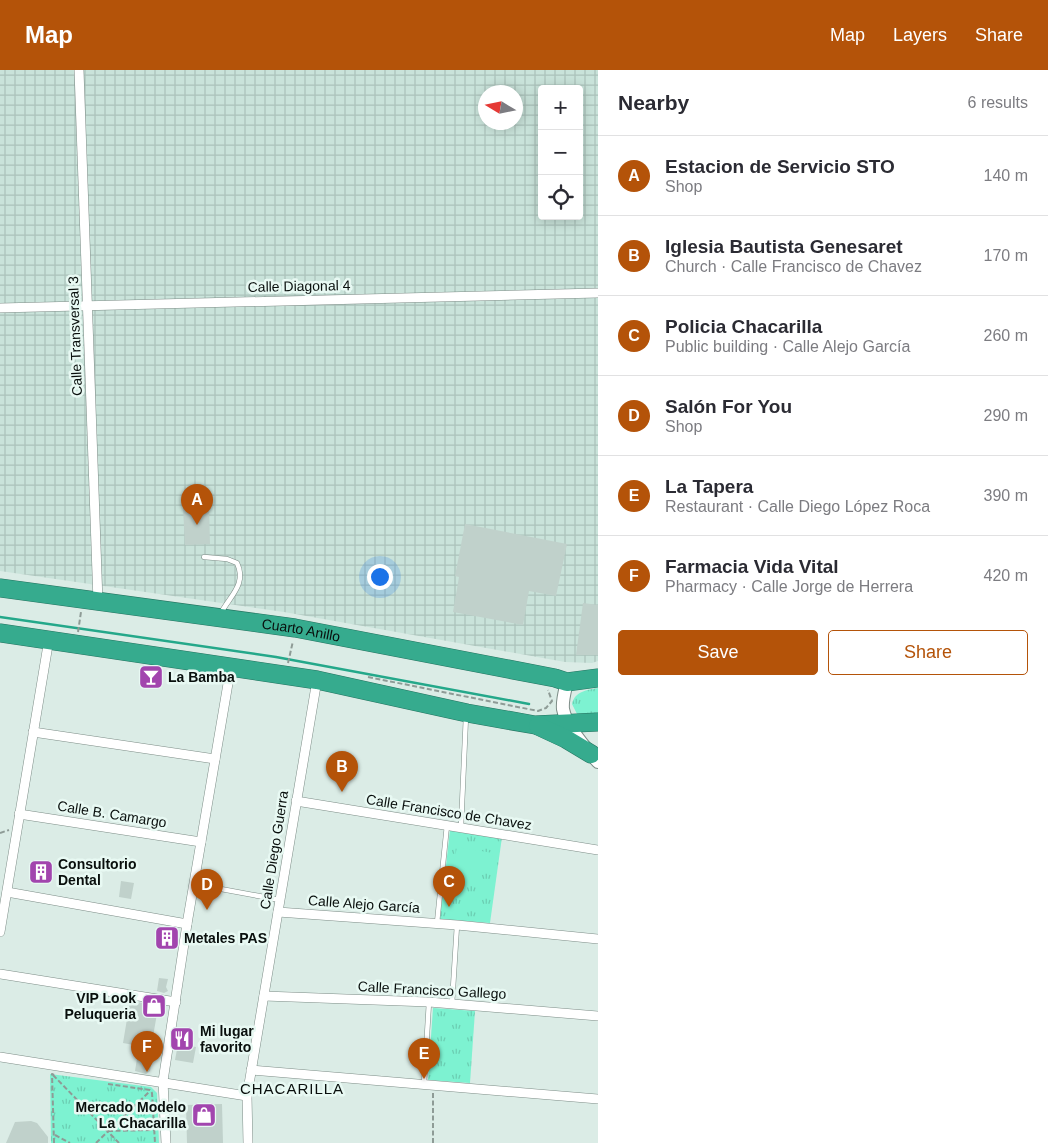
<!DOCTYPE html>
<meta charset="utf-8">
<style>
:root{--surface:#fff;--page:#f7f7f7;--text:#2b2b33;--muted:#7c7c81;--line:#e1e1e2;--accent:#b45309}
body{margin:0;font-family:Arial,sans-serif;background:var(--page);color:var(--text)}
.controls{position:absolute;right:15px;top:15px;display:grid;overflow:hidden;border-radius:5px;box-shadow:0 2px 12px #0003}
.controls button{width:45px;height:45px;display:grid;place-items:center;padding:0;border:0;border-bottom:1px solid var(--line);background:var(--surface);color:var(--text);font:25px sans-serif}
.compass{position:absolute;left:478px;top:15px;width:45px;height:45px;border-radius:50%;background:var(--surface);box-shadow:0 2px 12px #0003;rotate:280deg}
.you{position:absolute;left:379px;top:506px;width:18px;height:18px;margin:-12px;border:4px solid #fff;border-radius:50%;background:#1a73e8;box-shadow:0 0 0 8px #1a73e833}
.badge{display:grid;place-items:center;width:32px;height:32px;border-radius:50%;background:var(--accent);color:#fff;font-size:16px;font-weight:700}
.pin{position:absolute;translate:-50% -41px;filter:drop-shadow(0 1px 2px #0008)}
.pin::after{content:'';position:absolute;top:26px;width:18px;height:15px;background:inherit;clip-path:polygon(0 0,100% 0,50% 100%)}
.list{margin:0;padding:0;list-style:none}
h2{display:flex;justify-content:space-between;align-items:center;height:65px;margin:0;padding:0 20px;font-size:21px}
h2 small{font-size:16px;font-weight:400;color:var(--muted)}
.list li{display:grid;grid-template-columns:32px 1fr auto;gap:15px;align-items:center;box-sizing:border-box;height:80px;padding:0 20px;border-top:1px solid var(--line)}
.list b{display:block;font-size:19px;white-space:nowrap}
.list p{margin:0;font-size:16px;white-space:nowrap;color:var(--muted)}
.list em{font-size:16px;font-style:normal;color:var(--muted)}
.actions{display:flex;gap:10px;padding:15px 20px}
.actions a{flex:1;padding:11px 0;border:1px solid var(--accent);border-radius:5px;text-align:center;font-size:18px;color:var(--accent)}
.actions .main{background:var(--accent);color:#fff}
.icon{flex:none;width:28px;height:28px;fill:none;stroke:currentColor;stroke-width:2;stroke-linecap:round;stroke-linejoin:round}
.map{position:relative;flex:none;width:598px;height:1073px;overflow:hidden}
header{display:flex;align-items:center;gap:30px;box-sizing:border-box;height:70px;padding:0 25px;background:var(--accent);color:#fff}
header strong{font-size:24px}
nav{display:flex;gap:28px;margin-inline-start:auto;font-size:18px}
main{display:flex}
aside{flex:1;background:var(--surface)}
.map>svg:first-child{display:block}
.industrial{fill:url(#industrial-grid);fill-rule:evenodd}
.grass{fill:url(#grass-tufts)}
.garden{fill:#7df2d1}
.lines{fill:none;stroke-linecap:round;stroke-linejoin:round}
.stream{stroke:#24a88a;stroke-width:2.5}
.building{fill:#c0d1cb}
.lane-casing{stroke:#7d8d87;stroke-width:5.5}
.street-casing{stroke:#7d8d87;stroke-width:10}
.secondary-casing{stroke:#7d8d87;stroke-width:14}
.highway-casing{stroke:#267461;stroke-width:19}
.path{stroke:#8e9b96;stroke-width:2;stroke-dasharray:5 2.5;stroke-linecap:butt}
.lane{stroke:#fff;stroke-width:4.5}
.street{stroke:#fff;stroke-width:9}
.secondary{stroke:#fff;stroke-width:12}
.highway{stroke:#36ab8e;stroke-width:18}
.labels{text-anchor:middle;stroke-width:5;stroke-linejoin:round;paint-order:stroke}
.street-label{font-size:14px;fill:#090f0d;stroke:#e8f9f3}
.poi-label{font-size:14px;font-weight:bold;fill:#090f0d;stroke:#e8f9f3;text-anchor:start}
.neighbourhood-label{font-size:15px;letter-spacing:1px;fill:#090f0d;stroke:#e8f9f3}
</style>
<header>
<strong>Map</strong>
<nav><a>Map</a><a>Layers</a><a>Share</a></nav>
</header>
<main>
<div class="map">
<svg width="598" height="1073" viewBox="0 0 598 1073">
<defs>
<pattern id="industrial-grid" width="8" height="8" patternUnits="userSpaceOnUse" patternTransform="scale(1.25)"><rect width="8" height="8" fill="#c9e3da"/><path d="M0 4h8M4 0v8" fill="none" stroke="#abc2ba"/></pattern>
<pattern id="grass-tufts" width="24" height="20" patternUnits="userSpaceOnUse" patternTransform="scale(1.25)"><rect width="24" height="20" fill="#7df2d1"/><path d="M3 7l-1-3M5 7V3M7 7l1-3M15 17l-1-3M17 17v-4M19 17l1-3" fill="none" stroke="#6bceb2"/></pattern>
</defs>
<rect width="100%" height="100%" fill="#dbece6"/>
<path class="industrial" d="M0 0H598V591L592 593 565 592 284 542 0 501ZM542 19H579V146H542ZM486 22H516V52H486Z"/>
<g class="grass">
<path d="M598 618V646L577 644 572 634C575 621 587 620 598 618Z"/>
<path d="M450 760 502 767 490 853 440 849Z"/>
<path d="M433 938 475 941 470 1013 428 1010Z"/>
<path d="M50 1004 151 1017 157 1023 159 1073H51Z"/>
</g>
<path class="garden" d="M457 777 493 783 489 803 453 797Z"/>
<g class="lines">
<path class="stream" d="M0 547 276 587 529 634"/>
</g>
<g class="building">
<path d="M209 436 210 474 185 475 183 437Z"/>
<path d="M465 454 567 474 556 526 529 521 523 555 453 542 459 507 455 506Z"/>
<path d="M583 533 598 535V585H576Z"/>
<path d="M145 597 160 600 157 617 142 614Z"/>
<path d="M33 796 50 799 49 807 46 806 45 813 35 811 32 806Z"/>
<path d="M121 811 134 813 131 829 119 827Z"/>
<path d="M162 856 173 858 175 861 172 878 159 876Z"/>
<path d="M159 908 168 909 166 917 168 921 164 923 157 921Z"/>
<path d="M130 931 156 935 158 938 151 978H154L150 1001 146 1004 135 1001 139 976 123 973Z"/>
<path d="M178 974 196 977 193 993 175 990Z"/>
<path d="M222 1034 223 1073H187L186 1035Z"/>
<path d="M31 1051 37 1053 48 1067V1073H6L15 1052Z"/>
</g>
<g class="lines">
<defs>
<g id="lane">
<path d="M204 487 227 489 237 493C247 514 230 526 221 543"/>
<path d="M461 757 466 646"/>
<path d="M194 814 280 830"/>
<path d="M437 853 447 755"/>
<path d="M452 934 457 855"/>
<path d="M424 1014 429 932"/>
</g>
<g id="street">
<path d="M79 0 98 532"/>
<path d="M0 238 598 223"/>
<path d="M33 662 215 689"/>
<path d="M296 731 598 780"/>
<path d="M19 744 201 772"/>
<path d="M7 822 187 854"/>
<path d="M278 842 457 855 598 869"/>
<path d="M0 862 49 569"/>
<path d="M0 904 176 932"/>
<path d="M264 926 429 932 598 946"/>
<path d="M0 987 247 1026"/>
<path d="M251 1000 598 1029"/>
<path d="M166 1073 163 1011 187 854 231 596"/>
<path d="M248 1073 247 1026 317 610"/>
</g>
<path id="secondary" d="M567 612C565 621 562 630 563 639 566 656 587 680 598 692"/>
<g id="highway">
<path id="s1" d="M0 518 295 558 555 608 567 612 598 608"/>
<path d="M0 563 317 610 467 643 535 655 598 652"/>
<path d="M538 656 566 669 591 684"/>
</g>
</defs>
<use href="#lane" class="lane-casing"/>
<use href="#street" class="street-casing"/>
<use href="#secondary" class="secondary-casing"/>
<use href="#highway" class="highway-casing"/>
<g class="path">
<path d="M78 562 81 542"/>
<path d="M288 593 293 571"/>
<path d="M368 607 538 641 546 638 552 631 548 620"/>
<path d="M0 763 9 760"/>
<path d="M53 1005 119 1073"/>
<path d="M108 1014 150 1020 152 1023 155 1073"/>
<path d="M433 1023V1073"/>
<path d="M108 1061 154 1060"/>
<path d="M55 1065 70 1073"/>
<path d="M54 1073 52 1004 54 1005"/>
<path d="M96 1073 150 1021"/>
</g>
<use href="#lane" class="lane"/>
<use href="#street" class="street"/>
<use href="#secondary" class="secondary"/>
<use href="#highway" class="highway"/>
</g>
<defs>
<symbol id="bar-square" viewBox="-11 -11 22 22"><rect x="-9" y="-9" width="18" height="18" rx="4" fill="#a245ae" stroke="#e8f9f3"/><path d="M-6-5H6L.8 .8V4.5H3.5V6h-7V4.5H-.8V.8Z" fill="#fff"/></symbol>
<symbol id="building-square" viewBox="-11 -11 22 22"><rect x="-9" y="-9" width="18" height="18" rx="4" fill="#a245ae" stroke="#e8f9f3"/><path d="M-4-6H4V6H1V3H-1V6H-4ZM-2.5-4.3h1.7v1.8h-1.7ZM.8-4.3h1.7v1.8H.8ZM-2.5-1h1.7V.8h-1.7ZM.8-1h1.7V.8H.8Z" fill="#fff"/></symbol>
<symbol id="shop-square" viewBox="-11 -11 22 22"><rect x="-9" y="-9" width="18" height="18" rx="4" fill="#a245ae" stroke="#e8f9f3"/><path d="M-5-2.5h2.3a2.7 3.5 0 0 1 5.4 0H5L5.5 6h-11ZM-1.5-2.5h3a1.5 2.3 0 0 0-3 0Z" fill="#fff"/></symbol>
<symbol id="restaurant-square" viewBox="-11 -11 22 22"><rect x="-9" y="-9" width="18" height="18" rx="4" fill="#a245ae" stroke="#e8f9f3"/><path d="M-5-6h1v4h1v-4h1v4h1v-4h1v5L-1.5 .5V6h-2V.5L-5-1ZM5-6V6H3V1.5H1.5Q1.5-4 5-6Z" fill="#fff"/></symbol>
</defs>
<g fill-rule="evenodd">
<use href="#bar-square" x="137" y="593" width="28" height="28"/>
<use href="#building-square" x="27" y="788" width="28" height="28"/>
<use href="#building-square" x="153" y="854" width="28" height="28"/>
<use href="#shop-square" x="140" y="922" width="28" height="28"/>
<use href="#restaurant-square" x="168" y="955" width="28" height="28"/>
<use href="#shop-square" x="190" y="1031" width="28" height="28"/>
</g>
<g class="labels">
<g class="street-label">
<text transform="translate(299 216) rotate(-1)" y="5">Calle Diagonal 4</text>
<text transform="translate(75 266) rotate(-92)" y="5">Calle Transversal 3</text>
<text dy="5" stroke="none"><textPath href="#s1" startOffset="304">Cuarto Anillo</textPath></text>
<text transform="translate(449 742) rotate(9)" y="5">Calle Francisco de Chavez</text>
<text transform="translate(112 744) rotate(9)" y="5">Calle B. Camargo</text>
<text transform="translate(274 780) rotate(-81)" y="5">Calle Diego Guerra</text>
<text transform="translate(364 834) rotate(4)" y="5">Calle Alejo García</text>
<text transform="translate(432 920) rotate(3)" y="5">Calle Francisco Gallego</text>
</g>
<g class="poi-label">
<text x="168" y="612">La Bamba</text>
<text x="58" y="799">Consultorio<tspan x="58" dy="16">Dental</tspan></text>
<text x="184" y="873">Metales PAS</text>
<text x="136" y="933" text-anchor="end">VIP Look<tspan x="136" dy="16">Peluqueria</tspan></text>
<text x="200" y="966">Mi lugar<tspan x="200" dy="16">favorito</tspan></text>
<text x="186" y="1042" text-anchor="end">Mercado Modelo<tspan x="186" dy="16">La Chacarilla</tspan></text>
</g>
<g class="neighbourhood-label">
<text x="292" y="1024">CHACARILLA</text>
</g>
</g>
</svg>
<div class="controls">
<button>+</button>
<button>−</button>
<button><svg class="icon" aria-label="locate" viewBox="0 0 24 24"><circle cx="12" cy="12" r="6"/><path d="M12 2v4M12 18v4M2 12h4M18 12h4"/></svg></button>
</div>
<svg class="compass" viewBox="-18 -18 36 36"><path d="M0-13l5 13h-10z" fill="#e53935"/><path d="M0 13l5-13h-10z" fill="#7c7c81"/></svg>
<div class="you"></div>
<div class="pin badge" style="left:197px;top:455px">A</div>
<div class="pin badge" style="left:342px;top:722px">B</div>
<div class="pin badge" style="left:449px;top:837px">C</div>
<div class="pin badge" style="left:207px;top:840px">D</div>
<div class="pin badge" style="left:424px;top:1009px">E</div>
<div class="pin badge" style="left:147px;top:1002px">F</div>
</div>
<aside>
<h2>Nearby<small>6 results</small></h2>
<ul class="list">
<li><span class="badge">A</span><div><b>Estacion de Servicio STO</b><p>Shop</p></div><em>140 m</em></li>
<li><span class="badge">B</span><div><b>Iglesia Bautista Genesaret</b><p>Church · Calle Francisco de Chavez</p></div><em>170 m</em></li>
<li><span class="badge">C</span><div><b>Policia Chacarilla</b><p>Public building · Calle Alejo García</p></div><em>260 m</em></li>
<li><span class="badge">D</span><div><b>Salón For You</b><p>Shop</p></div><em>290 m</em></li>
<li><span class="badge">E</span><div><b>La Tapera</b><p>Restaurant · Calle Diego López Roca</p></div><em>390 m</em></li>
<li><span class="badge">F</span><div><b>Farmacia Vida Vital</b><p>Pharmacy · Calle Jorge de Herrera</p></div><em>420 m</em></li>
</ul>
<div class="actions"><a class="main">Save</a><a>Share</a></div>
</aside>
</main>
